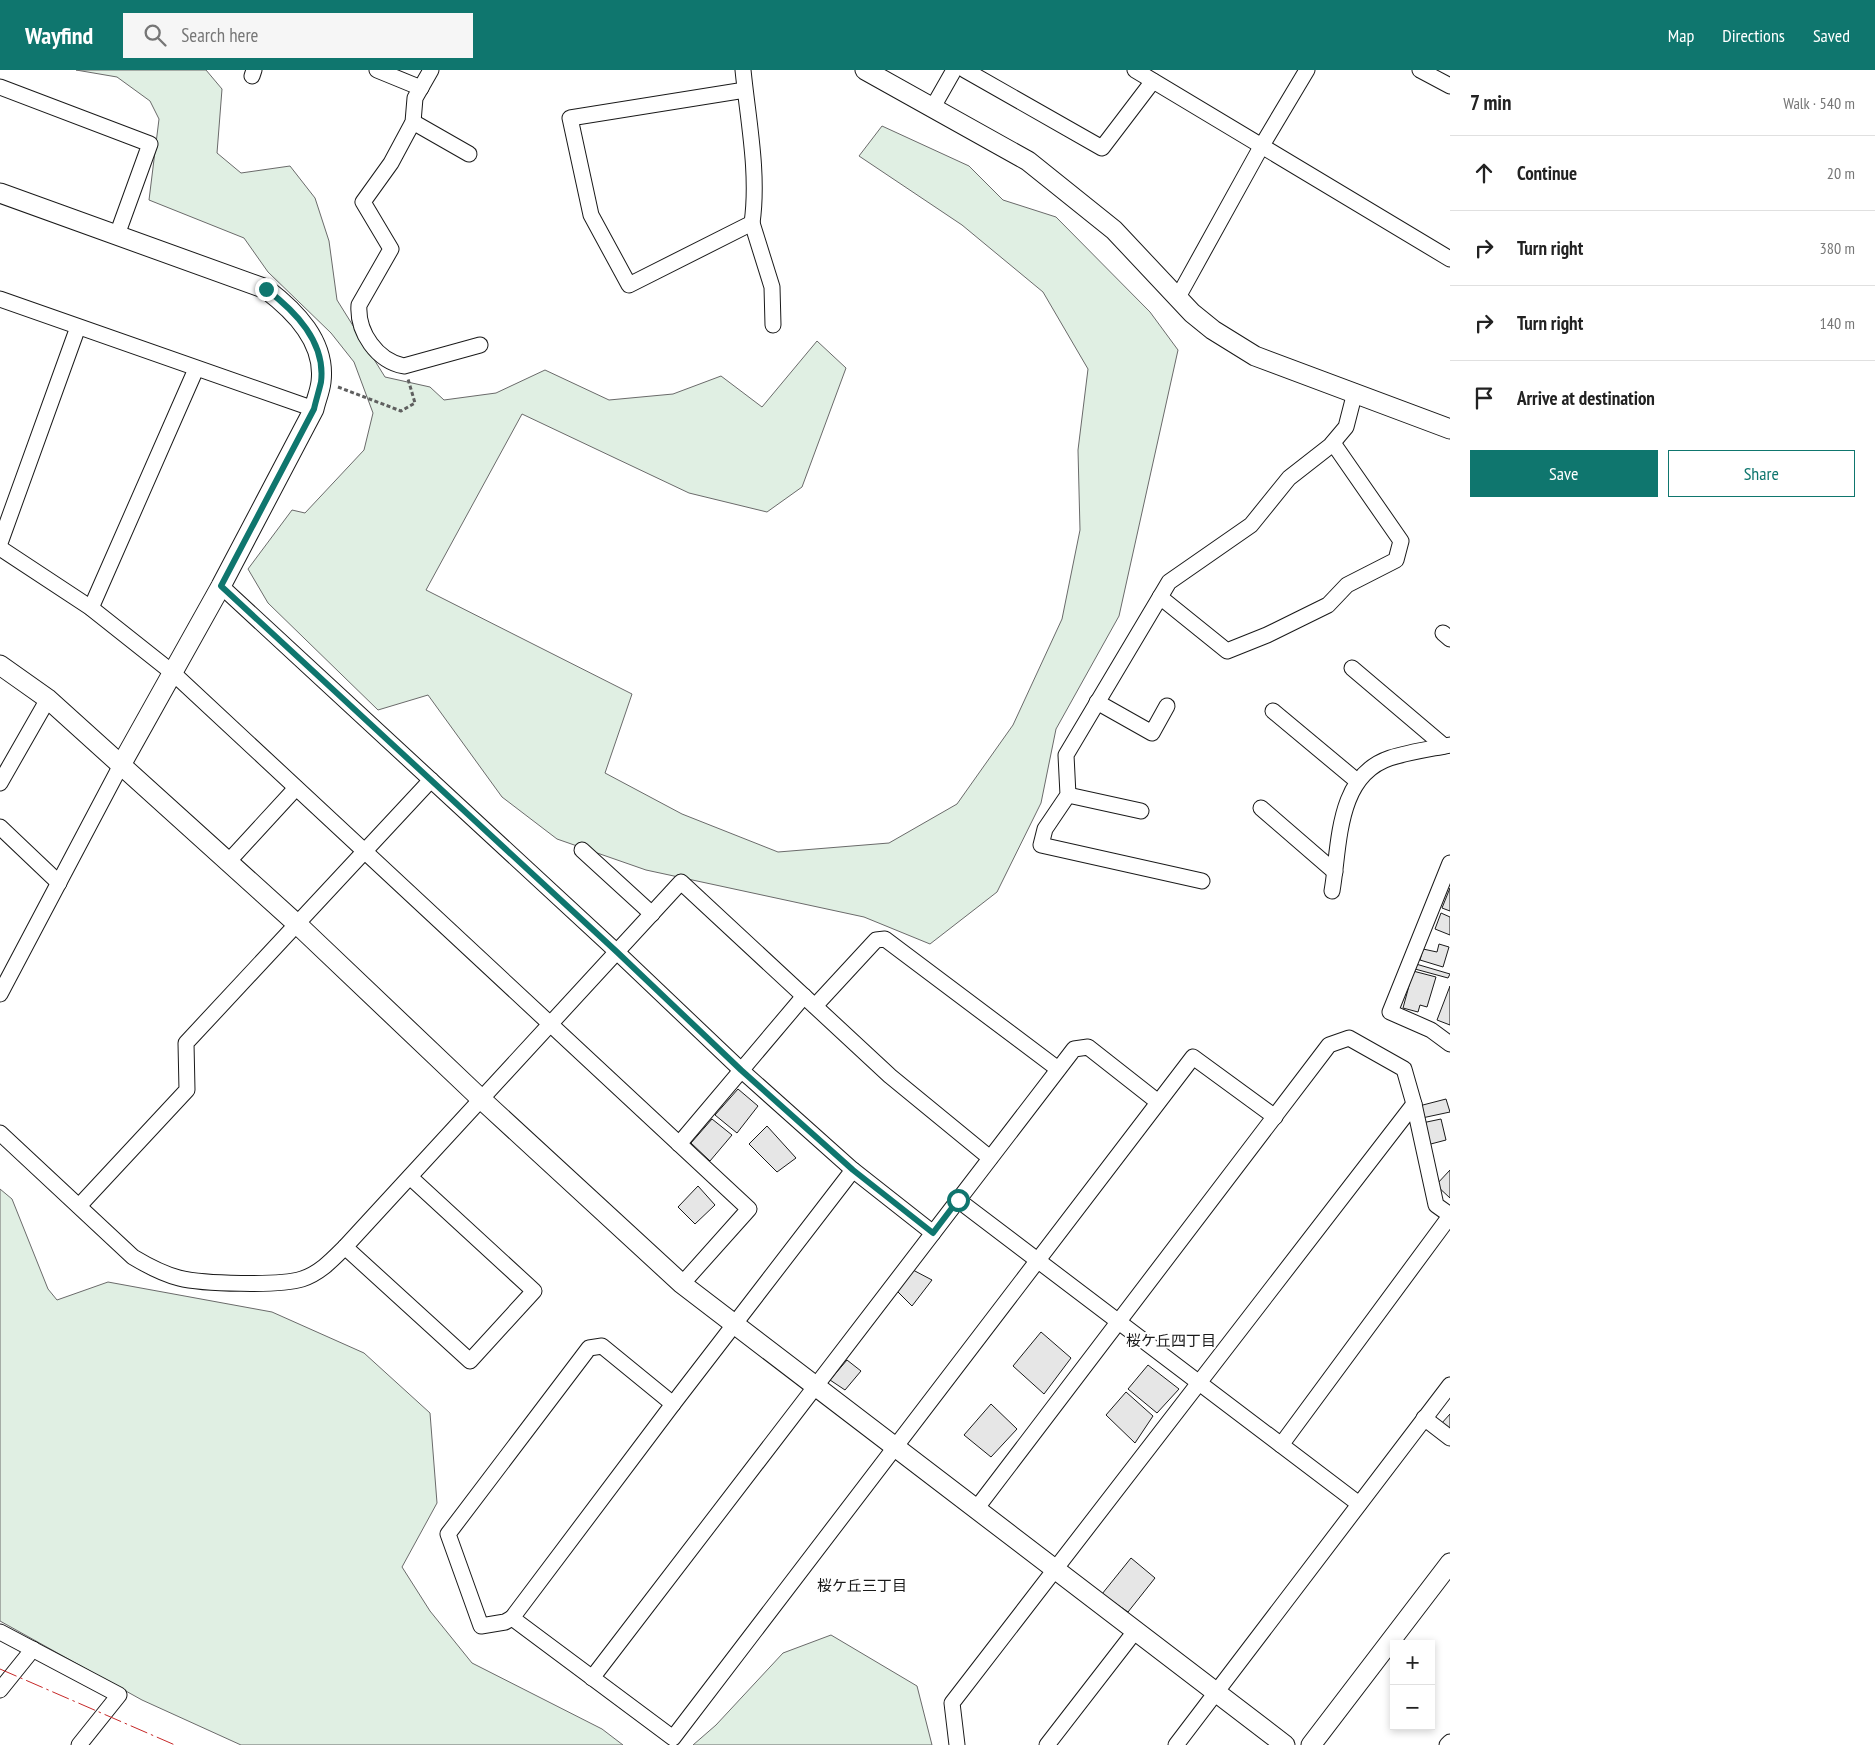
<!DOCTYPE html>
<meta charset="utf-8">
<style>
:root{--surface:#fff;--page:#f6f6f6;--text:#222;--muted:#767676;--line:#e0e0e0;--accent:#0f766e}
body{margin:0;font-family:"PT Sans Narrow","Noto Sans JP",sans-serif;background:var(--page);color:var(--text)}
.controls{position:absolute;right:15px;bottom:15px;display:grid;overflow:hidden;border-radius:0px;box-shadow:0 2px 8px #0003}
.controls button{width:45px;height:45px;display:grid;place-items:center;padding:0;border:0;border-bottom:1px solid var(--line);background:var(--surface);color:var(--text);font:25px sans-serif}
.stop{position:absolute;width:15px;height:15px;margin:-11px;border:4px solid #0f766e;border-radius:50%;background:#fff}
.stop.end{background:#0f766e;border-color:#fff;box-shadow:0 1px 5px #0008}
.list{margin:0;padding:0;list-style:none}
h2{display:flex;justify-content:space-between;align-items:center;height:65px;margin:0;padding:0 20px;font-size:21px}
h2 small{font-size:16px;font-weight:400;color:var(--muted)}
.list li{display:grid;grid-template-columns:32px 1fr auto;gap:15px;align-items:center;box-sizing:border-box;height:75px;padding:0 20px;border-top:1px solid var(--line)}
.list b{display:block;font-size:19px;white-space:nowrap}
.list em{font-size:16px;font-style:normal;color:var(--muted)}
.actions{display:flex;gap:10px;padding:15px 20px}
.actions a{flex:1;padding:11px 0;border:1px solid var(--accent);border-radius:0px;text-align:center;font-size:18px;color:var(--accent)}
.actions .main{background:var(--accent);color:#fff}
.icon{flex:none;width:28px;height:28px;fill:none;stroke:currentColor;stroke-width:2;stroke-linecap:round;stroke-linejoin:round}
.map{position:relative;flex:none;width:1450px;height:1675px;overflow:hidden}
header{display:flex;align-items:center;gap:30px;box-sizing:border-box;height:70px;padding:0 25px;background:var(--accent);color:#fff}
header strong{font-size:24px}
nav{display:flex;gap:28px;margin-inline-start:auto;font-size:18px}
.search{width:350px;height:45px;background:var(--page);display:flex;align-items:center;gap:12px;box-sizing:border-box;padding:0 18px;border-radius:0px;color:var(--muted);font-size:19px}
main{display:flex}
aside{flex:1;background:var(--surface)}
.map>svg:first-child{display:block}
.green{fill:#e0efe3;stroke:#6a6a6a}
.building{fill:#e6e6e6;stroke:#1a1a1a}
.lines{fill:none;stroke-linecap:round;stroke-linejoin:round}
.minor-casing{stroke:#1a1a1a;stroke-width:17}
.tertiary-casing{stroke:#1a1a1a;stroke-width:21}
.path{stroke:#5f5f5f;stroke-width:3;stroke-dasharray:4 2.5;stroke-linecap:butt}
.minor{stroke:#fff;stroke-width:15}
.tertiary{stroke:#fff;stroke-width:19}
.power{stroke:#c62828;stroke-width:1;stroke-dasharray:18 4 2.5 4;stroke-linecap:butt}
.route{stroke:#0f766e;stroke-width:6}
.labels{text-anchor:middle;stroke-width:4;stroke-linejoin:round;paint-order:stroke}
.neighbourhood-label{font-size:15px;fill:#1a1a1a;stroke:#fff}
</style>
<header>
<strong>Wayfind</strong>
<div class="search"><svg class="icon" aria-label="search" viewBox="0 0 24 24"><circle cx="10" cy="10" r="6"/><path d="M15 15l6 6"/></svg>Search here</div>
<nav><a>Map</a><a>Directions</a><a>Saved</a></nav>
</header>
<main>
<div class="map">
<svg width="1450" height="1675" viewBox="0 0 1450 1675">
<rect width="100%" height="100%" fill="#fff"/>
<g class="green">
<path d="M76 0H206L222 19 217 83 241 103 290 96 315 128 329 171 337 230 385 307 430 317 444 330 496 323 545 300 609 330 673 324 721 306 762 337 817 271 846 298 802 417 767 442 689 423 522 344 426 520 632 624 605 703 682 744 778 782 889 773 957 734 1013 655 1062 549 1080 460 1078 380 1088 299 1043 222 962 155 859 86 882 56 969 96 1003 130 1056 147 1150 242 1178 280 1119 546 1056 659 1041 733 997 822 930 874 864 847 646 800 557 769 502 727 428 625 378 640 268 533 248 499 292 440 305 443 364 380 373 343 354 292 331 263 268 202 244 168 149 130 159 49 150 31 117 7Z"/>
<path d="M0 1119 12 1129 48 1219 57 1230 108 1212 272 1242 364 1283 430 1343 437 1433 402 1497 430 1541 472 1593 602 1659 623 1675H241L142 1630 0 1551Z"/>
<path d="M831 1565 917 1616 932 1675H693L716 1655 783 1583Z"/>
</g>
<g class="building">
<path d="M1450 818V841L1442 838Z"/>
<path d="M1441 843 1450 847V865L1435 859Z"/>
<path d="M1439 874 1449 877 1443 897 1420 890 1423 879 1437 882Z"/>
<path d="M1416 894 1450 904 1448 908 1415 899Z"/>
<path d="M1413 901 1436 907 1427 937 1420 935 1418 942 1403 938Z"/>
<path d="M1450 916V955L1437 950Z"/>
<path d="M738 1019 758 1036 737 1063 715 1045Z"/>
<path d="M1446 1029 1450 1042 1422 1048 1419 1036Z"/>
<path d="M712 1049 732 1065 710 1091 691 1073Z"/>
<path d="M1441 1049 1446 1070 1427 1075 1422 1053Z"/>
<path d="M767 1056 796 1088 777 1102 749 1074Z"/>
<path d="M1450 1100V1128L1436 1115Z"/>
<path d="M698 1116 715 1135 695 1154 678 1137Z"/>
<path d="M913 1200 932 1210 912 1236 892 1216Z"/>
<path d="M1041 1262 1071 1288 1044 1324 1013 1296Z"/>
<path d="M847 1290 861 1301 845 1320 830 1310Z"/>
<path d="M1148 1295 1179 1319 1157 1343 1128 1319Z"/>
<path d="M1126 1322 1153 1346 1135 1373 1106 1345Z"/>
<path d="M991 1334 1017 1359 991 1387 964 1365Z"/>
<path d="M1450 1344V1361L1441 1354Z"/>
<path d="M1131 1488 1155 1508 1128 1542 1102 1524Z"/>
</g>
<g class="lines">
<defs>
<g id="minor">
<path d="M377 0 421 18"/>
<path d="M431 0 415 28 413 52 391 93 363 132 391 179 359 235C357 262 377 291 404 296L480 275"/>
<path d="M743 0C748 50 759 103 752 153L629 215 591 145 570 48 745 20"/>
<path d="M965 0 1102 78 1153 11"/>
<path d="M1135 0 1450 189"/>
<path d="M1420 0 1450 16"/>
<path d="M252 6 254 0"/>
<path d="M0 17 150 74 117 165"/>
<path d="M933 37 954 0"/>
<path d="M413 52 469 84"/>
<path d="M752 153 772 217 773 255"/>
<path d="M1178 227 1261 77 1307 0"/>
<path d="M0 229 314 339"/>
<path d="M0 473 78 257"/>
<path d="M0 478 91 538 173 603 749 1139 682 1214"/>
<path d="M221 516 617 882 741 1000 853 1100 673 1334 512 1548 673 1668 1193 987 1275 1047"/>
<path d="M1160 527 1227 581 1267 565 1328 535 1347 515 1396 490 1401 471 1333 373"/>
<path d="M91 538 196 299"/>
<path d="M1443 563 1450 569"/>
<path d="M1352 598 1444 676"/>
<path d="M1097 632 1152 663 1167 636"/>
<path d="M1273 641 1357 711"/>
<path d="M0 713 48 629"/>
<path d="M1068 725 1141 741"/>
<path d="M1261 738 1335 802"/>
<path d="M0 757 59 813"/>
<path d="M582 780 652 844"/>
<path d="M228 792 296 718"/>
<path d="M1450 793 1390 942 1431 960 1450 974"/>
<path d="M1202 811 1041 775 1045 759 1068 725 1066 685 1169 512 1251 455 1289 408 1330 376 1346 357 1355 322"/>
<path d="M1332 821C1340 775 1336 706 1390 688 1409 682 1430 679 1450 675"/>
<path d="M0 924 121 695"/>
<path d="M815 936 876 870 885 869 1058 999"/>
<path d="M0 1063 133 1187C148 1196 163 1204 179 1208 202 1214 280 1216 302 1209 320 1203 332 1190 345 1177L681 812 890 1006 990 1088"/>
<path d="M679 1074 804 926"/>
<path d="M853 1100 933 1163"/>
<path d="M958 1130 1359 1434"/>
<path d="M79 1136 187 1020 186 973 431 710"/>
<path d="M345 1177 470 1291 534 1221 410 1107"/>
<path d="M1424 1348 1450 1368"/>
<path d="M1281 1375 1450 1146"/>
<path d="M976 1439 1329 975 1349 968 1404 999 1414 1034"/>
<path d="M512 1548 505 1552 481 1556 448 1464 589 1278 602 1276 673 1334"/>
<path d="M0 1562 119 1625 79 1675"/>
<path d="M592 1608 1074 979 1088 977 1158 1032"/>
<path d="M0 1620 33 1579"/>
<path d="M957 1675 952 1633 1414 1034 1436 1135 1450 1145"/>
<path d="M1047 1675 1136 1560"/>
<path d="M1176 1675 1450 1315"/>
<path d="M1447 1675 1450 1672"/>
</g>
<g id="tertiary">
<path d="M865 0 1028 91 1114 160 1192 243 1213 260 1255 286 1450 359"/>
<path d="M0 123 266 219C295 241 326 272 321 312 320 321 316 330 314 339L221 516 121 695"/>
<path d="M0 595 48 629 297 854 481 1029 682 1214 1285 1675"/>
<path d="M1311 1675 1450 1493"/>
</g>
</defs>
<use href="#minor" class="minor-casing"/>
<use href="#tertiary" class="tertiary-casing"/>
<path class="path" d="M338 317 401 341 415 333 408 309"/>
<use href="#minor" class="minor"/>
<use href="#tertiary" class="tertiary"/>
<path class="power" d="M0 1599 175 1675"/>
</g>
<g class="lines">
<path class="route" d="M266 219C295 241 326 272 321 312 319 321 316 330 314 339L221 516 617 882 741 1000 853 1100 933 1163 958 1130"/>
</g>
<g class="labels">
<g class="neighbourhood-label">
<text x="1171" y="1276">桜ケ丘四丁目</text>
<text x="862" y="1521">桜ケ丘三丁目</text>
</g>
</g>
</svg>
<div class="controls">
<button>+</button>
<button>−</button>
</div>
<div class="stop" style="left:958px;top:1130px"></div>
<div class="stop end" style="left:266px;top:219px"></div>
</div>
<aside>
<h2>7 min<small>Walk · 540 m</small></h2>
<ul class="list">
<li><svg class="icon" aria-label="ahead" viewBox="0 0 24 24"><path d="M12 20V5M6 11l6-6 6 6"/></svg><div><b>Continue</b></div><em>20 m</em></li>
<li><svg class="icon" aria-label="right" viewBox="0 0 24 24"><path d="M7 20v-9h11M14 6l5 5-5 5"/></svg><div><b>Turn right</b></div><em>380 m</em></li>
<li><svg class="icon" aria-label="right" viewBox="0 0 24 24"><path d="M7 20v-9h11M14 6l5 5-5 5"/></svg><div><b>Turn right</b></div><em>140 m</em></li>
<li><svg class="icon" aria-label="arrive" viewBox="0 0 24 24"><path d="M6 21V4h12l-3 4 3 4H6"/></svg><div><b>Arrive at destination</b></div></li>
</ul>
<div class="actions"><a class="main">Save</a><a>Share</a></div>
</aside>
</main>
